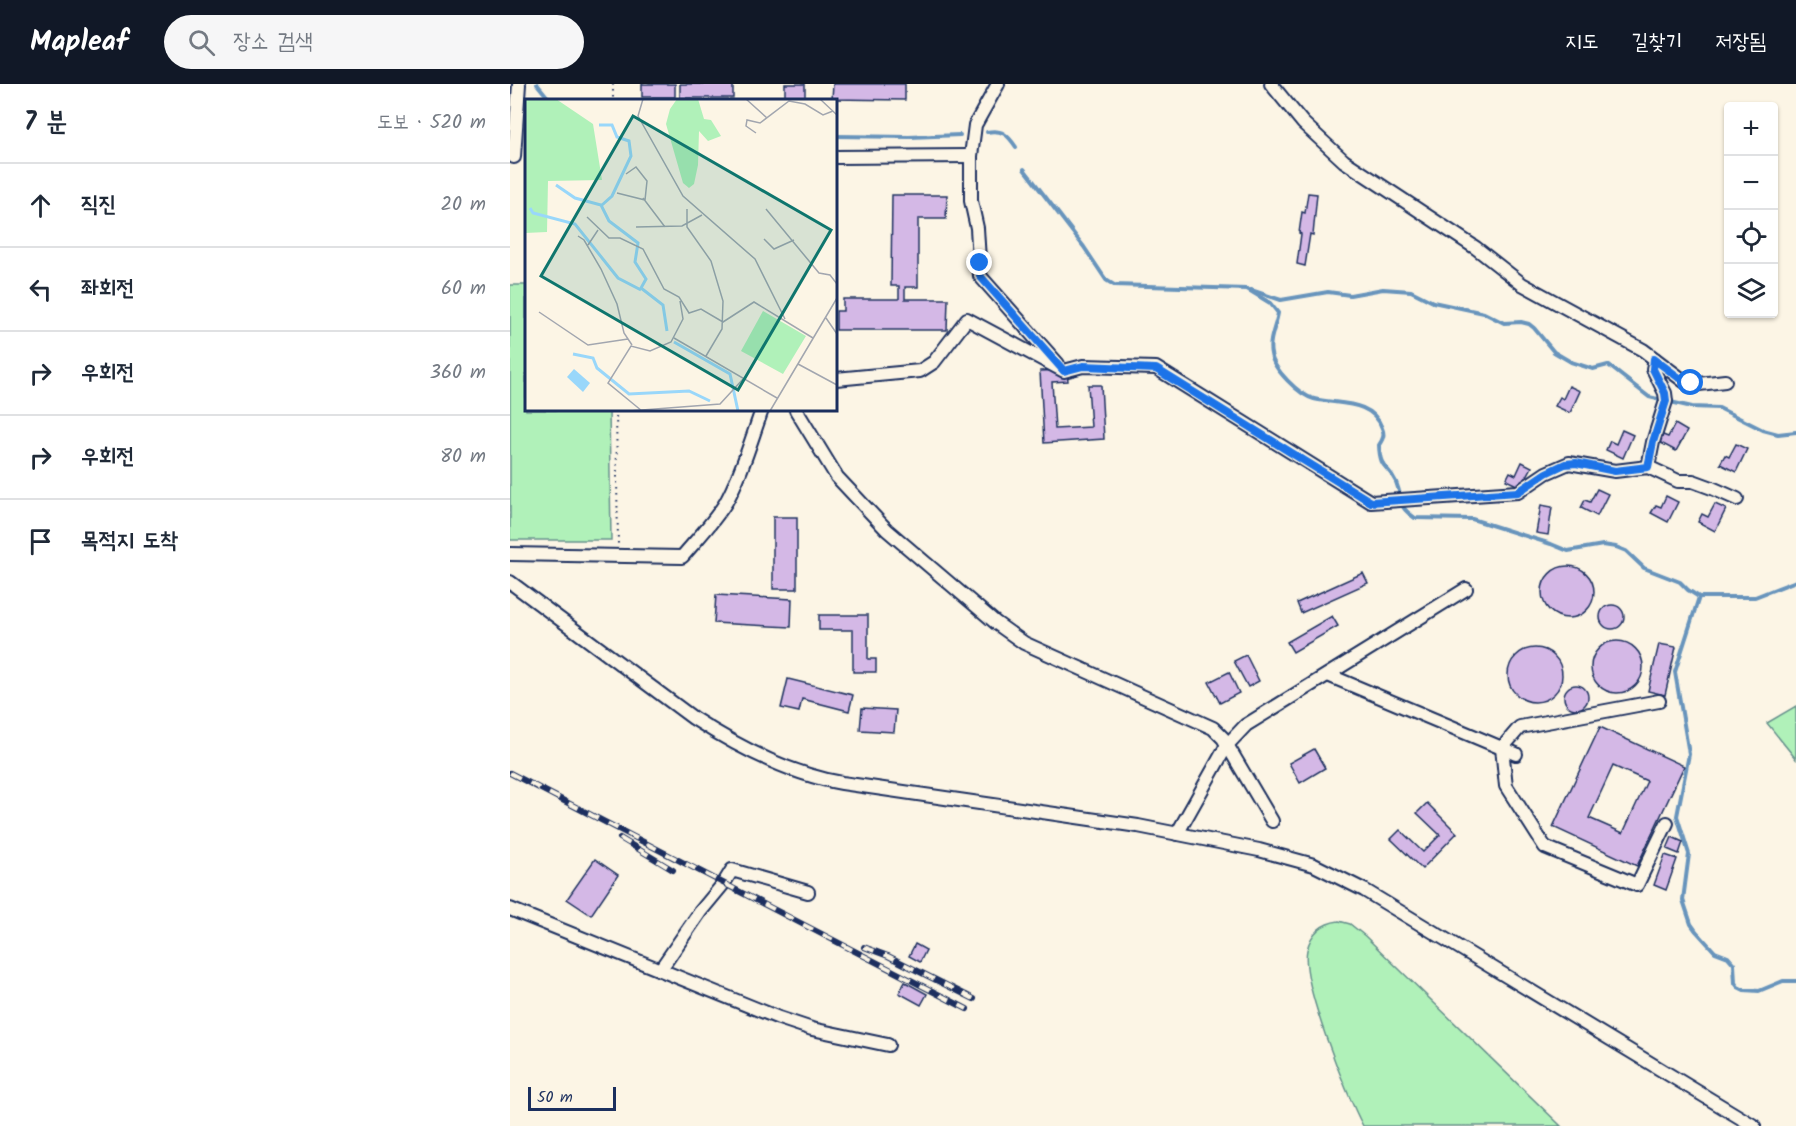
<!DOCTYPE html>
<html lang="ko">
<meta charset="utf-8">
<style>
:root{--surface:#fff;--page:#f6f6f7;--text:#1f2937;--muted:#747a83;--line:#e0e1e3;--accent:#111827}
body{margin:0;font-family:Kalam,"Poor Story",sans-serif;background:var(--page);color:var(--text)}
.controls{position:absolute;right:18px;top:18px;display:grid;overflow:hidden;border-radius:6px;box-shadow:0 2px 4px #0004}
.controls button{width:54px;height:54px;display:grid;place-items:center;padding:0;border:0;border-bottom:2px solid var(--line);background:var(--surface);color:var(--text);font:30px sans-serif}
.scale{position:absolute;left:18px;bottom:15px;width:88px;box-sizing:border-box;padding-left:6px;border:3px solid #1b2f5e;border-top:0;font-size:16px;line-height:21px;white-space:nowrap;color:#1b2f5e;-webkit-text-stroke:4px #fcf5e5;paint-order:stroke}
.stop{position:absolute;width:18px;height:18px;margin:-14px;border:4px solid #1a73e8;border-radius:50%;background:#fff}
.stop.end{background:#1a73e8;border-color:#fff;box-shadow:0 2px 6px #0008}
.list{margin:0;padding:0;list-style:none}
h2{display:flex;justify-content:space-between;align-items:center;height:78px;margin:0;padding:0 24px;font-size:26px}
h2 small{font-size:20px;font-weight:400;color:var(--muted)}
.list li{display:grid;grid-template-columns:39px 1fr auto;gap:18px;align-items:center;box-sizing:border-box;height:84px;padding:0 24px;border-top:2px solid var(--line)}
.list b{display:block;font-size:22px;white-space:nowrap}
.list em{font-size:20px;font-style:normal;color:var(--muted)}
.icon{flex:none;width:33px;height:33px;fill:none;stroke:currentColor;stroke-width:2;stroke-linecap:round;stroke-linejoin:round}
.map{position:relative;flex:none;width:1286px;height:1042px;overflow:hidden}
header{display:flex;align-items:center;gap:36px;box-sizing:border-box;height:84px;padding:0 30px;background:var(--accent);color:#fff}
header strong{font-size:28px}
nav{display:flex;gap:33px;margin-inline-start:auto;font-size:21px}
.search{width:420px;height:54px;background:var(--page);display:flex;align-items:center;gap:15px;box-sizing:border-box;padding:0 21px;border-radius:33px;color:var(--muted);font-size:22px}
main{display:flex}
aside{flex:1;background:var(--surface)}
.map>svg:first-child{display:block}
.green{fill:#b0f1b9;stroke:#66908c;stroke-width:1.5}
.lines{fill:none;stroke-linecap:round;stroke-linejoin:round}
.stream{stroke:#6794bc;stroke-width:4}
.building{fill:#d4b8e6;stroke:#1b2f5e;stroke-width:1.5;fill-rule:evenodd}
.minor-casing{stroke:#1b2f5e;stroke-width:16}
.path{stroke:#1b2f5e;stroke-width:2;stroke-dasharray:1.5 4.5;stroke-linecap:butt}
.minor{stroke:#fcf5e5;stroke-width:12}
.rail-casing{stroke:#1b2f5e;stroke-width:6}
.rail{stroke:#fcf5e5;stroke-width:4;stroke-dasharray:11;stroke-linecap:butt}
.route{stroke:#1a73e8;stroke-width:8}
.inset-river{fill:none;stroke:#99d7fa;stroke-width:3}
.inset-road{fill:none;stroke:#a2a6af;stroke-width:1.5}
.view{fill:#0f766e;fill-opacity:0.15;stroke:#0f766e;stroke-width:3}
.inset-edge{fill:none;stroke:#1b2f5e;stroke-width:3}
</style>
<header>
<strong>Mapleaf</strong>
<div class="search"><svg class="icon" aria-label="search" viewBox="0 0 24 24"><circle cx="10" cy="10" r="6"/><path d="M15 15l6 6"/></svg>장소 검색</div>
<nav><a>지도</a><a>길찾기</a><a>저장됨</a></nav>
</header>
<main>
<aside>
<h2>7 분<small>도보 · 520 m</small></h2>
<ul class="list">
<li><svg class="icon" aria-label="ahead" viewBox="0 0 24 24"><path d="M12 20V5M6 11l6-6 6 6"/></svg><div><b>직진</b></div><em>20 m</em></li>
<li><svg class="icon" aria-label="left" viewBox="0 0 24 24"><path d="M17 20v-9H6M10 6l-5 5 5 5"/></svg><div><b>좌회전</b></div><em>60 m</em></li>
<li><svg class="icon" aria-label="right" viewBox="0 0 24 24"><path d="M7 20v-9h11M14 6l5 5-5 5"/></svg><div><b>우회전</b></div><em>360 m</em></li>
<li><svg class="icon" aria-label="right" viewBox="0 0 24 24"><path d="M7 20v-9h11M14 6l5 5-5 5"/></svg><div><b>우회전</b></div><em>80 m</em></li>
<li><svg class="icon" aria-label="arrive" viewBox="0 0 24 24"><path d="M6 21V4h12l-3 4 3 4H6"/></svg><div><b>목적지 도착</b></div></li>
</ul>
</aside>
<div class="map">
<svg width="1286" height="1042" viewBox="0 0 1286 1042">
<rect width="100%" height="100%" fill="#fcf5e5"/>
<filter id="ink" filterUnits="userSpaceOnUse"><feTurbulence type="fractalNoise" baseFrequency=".0167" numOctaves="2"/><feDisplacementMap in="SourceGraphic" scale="12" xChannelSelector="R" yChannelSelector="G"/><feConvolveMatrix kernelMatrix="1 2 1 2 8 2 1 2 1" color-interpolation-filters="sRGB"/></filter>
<g filter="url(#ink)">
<g class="green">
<path d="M0 201H16V326H99L101 456H0Z"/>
<path d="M1286 622V675L1257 639Z"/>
<path d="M829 837 840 840 855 852 1051 1042H853C837 1012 790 896 797 866 801 849 812 839 829 837Z"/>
</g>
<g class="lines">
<g class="stream">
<path d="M27 0 40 16"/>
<path d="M477 48C492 45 498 51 506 63"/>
<path d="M326 52 399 53 450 51"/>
<path d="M514 85 574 163 596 196 604 201 737 205 760 219 768 229C766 242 758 256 761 270 763 285 789 311 804 315 827 321 862 315 872 344 875 351 873 355 869 361 870 387 878 380 886 398 894 417 885 420 905 434L962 435 1041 460 1058 467 1093 461 1106 463 1116 467 1134 484 1170 498 1178 506 1189 513H1245L1286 497"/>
<path d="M741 206 771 216 818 208 840 211 873 205 901 207 923 218 974 229 994 239 1011 238 1019 240 1024 244 1044 268 1061 278 1083 285 1098 281 1139 313 1182 323 1209 324 1253 346 1268 350 1286 348"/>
<path d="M1189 513 1165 588 1179 670 1167 732 1179 770 1173 816 1181 840 1186 847 1205 868 1218 873 1224 880 1225 899 1228 903 1234 906 1249 907 1273 897H1286"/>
</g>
</g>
<g class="building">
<rect x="132" y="0" width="33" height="13"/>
<rect x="170" y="0" width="53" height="14"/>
<rect x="275" y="0" width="20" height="15"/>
<path d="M323 0H395V16L322 15Z"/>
<path d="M798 109 807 110 803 151 800 150 795 182 787 180 791 150 789 149 792 128 795 129Z"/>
<path d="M382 111H437L436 135H408V203H395V215H438L437 246H326V227H333V215H389V202H381Z"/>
<path d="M557 286 558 297 542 298 545 345 581 343 578 301H591L594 355 534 359 530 287Z"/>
<path d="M1059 302 1070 307 1060 329 1045 322 1050 313 1053 315Z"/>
<path d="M1165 340 1177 347 1166 367 1149 358 1153 351 1158 353Z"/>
<path d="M1112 346 1123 351 1113 374 1096 366 1100 357 1106 360Z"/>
<path d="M1226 360 1237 365 1226 388 1210 380 1215 371 1219 373Z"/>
<path d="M1012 378 1022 383 1011 403 996 396 1000 388 1006 391Z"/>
<path d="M1087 405 1098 410 1087 432 1071 424 1075 416 1080 418Z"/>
<path d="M1156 412 1168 418 1158 438 1141 429 1146 421 1151 423Z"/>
<path d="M1205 420 1216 425 1205 447 1188 438 1192 430 1198 433Z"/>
<path d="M1031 421 1042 423 1038 451 1026 449Z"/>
<rect x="263" y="433" width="24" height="72"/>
<circle cx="1058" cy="508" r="26"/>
<path d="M853 489 858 499 791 529 787 519Z"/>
<path d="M206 511 282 515 281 543 204 539Z"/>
<circle cx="1102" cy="533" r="12"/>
<path d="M309 531H358V575H366V588H343V546H309Z"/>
<path d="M822 532 828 542 783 568 777 558Z"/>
<circle cx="1107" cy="583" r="26"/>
<path d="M1149 560 1166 563 1155 611 1138 607Z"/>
<circle cx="1025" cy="591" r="27"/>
<path d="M736 571 749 597 738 603 724 577Z"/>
<path d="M719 588 729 609 710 619 699 598Z"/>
<path d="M278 595 343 611 339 627 292 615 289 628 271 624Z"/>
<circle cx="1066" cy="613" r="12"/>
<path d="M352 624 386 626 384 648 350 646Z"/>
<path d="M1090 643 1174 682 1127 782 1043 743ZM1103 682 1137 697 1113 749 1079 734Z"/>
<path d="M804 665 815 684 790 699 779 679Z"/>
<path d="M917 719 947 749 912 785 881 755 890 746 913 768 930 751 907 729Z"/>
<path d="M1162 753 1173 758 1169 770 1157 765Z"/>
<path d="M1155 771 1167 775 1156 806 1144 801Z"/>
<path d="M85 775 108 791 81 831 57 815Z"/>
<path d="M405 860 416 866 410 878 399 872Z"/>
<path d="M395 898 417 910 411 921 389 909Z"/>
</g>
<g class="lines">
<defs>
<g id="minor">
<path d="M488 0 465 41 461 72V117L467 144 470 192 548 280"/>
<path d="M761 0 793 39 834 77 966 164 1012 200 1133 266 1174 297 1189 300 1215 297"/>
<path d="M4 73 9 0"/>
<path d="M326 73 461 72"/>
<path d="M326 295 410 287 424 278 457 235 554 287 573 282 646 284 861 418 1008 408 1036 389 1059 379 1105 387 1138 383 1168 397H1183L1202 404 1227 415"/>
<path d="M286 326 327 393 377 446 486 539 514 559 703 644 713 654 762 737"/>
<path d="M1138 383 1143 358 1156 317 1155 309 1143 285 1145 275"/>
<path d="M0 470 172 473C187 455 204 438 216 418 232 389 241 356 252 326"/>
<path d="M0 498 183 634C228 663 279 690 332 699L628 742 749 766 804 781 854 806 1244 1042"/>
<path d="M818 591 1006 670"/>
<path d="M1149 617 1010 643 992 664 996 702 1035 763 1127 801 1157 739"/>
<path d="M667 750 717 661 736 641 956 505"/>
<path d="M0 825 269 934 302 945 378 961"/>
<path d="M150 886 190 828 214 799 222 786 298 808"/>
</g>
</defs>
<use href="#minor" class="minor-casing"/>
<g class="path">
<path d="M103 0V16"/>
<path d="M106 326 108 461"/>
</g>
<use href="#minor" class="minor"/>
<defs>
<g id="rail">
<path d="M0 689 457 925"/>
<path d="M110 754 163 786"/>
<path d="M354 863 378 872 464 915"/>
</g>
</defs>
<use href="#rail" class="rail-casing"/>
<use href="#rail" class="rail"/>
</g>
</g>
<g class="lines" filter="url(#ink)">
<path class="route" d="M470 179V192L554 287 573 282 646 285 861 418 1008 408 1036 389 1055 380 1066 379 1105 387 1138 383 1143 358 1156 317 1155 309 1143 285 1144 275 1168 293 1181 299"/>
</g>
<g transform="translate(15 15)">
<rect width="312" height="312" fill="#fcf5e5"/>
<path d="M0 0H31L68 25 77 81 23 82 22 133 0 134ZM152 0H173L179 20 186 21 196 37 183 42 174 32 173 66 169 85 164 89 158 84 141 25 145 10ZM238 212 281 237 258 275 216 252Z" fill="#b0f1b9"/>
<path d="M49 270 65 284 58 293 42 278Z" fill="#99d7fa"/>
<path class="inset-river" d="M74 26H87L92 38 104 42 106 57 87 97 77 106M31 86 50 99 76 106 84 122 113 144 110 163 121 180 116 189 138 206 142 232M5 109 8 114 50 125 93 179 116 191M149 243 205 275 213 312M48 255 68 259 72 269 104 295 164 292 185 302"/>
<path class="inset-road" d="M118 0 113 17 158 97 230 160 260 220M221 0 242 19M295 0 312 16M231 34 221 27 222 21 235 24 264 2 280 5 298 16 308 12M92 94 120 101 122 82 111 68 101 75M118 99 140 128M162 110V128L186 162 198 202 197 230 181 257M241 110 294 174 305 176 312 185M62 118 84 139H95L118 150 139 190 154 198 164 214 176 210 198 223 229 203 288 239M111 128 157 127 177 116M53 137 59 141 76 170 92 205 99 234 107 246M239 140 249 150 269 141M63 146 73 131M14 213 63 246 103 240M301 219 312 235M149 239 252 299M273 265 312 286M104 312 195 305 219 279M117 312 83 284 106 247 125 252 146 243 158 220 155 202M245 312 312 199"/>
<path class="view" d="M108 17 306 131 213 291 16 177Z"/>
<rect width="312" height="312" class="inset-edge"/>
</g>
</svg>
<div class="controls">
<button>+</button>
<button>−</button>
<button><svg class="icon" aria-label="locate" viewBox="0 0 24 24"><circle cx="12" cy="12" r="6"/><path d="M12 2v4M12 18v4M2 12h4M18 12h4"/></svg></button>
<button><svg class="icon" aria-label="layers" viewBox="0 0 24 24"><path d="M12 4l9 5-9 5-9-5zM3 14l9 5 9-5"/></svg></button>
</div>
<div class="scale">50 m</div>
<div class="stop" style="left:1181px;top:299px"></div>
<div class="stop end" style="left:470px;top:179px"></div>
</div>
</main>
